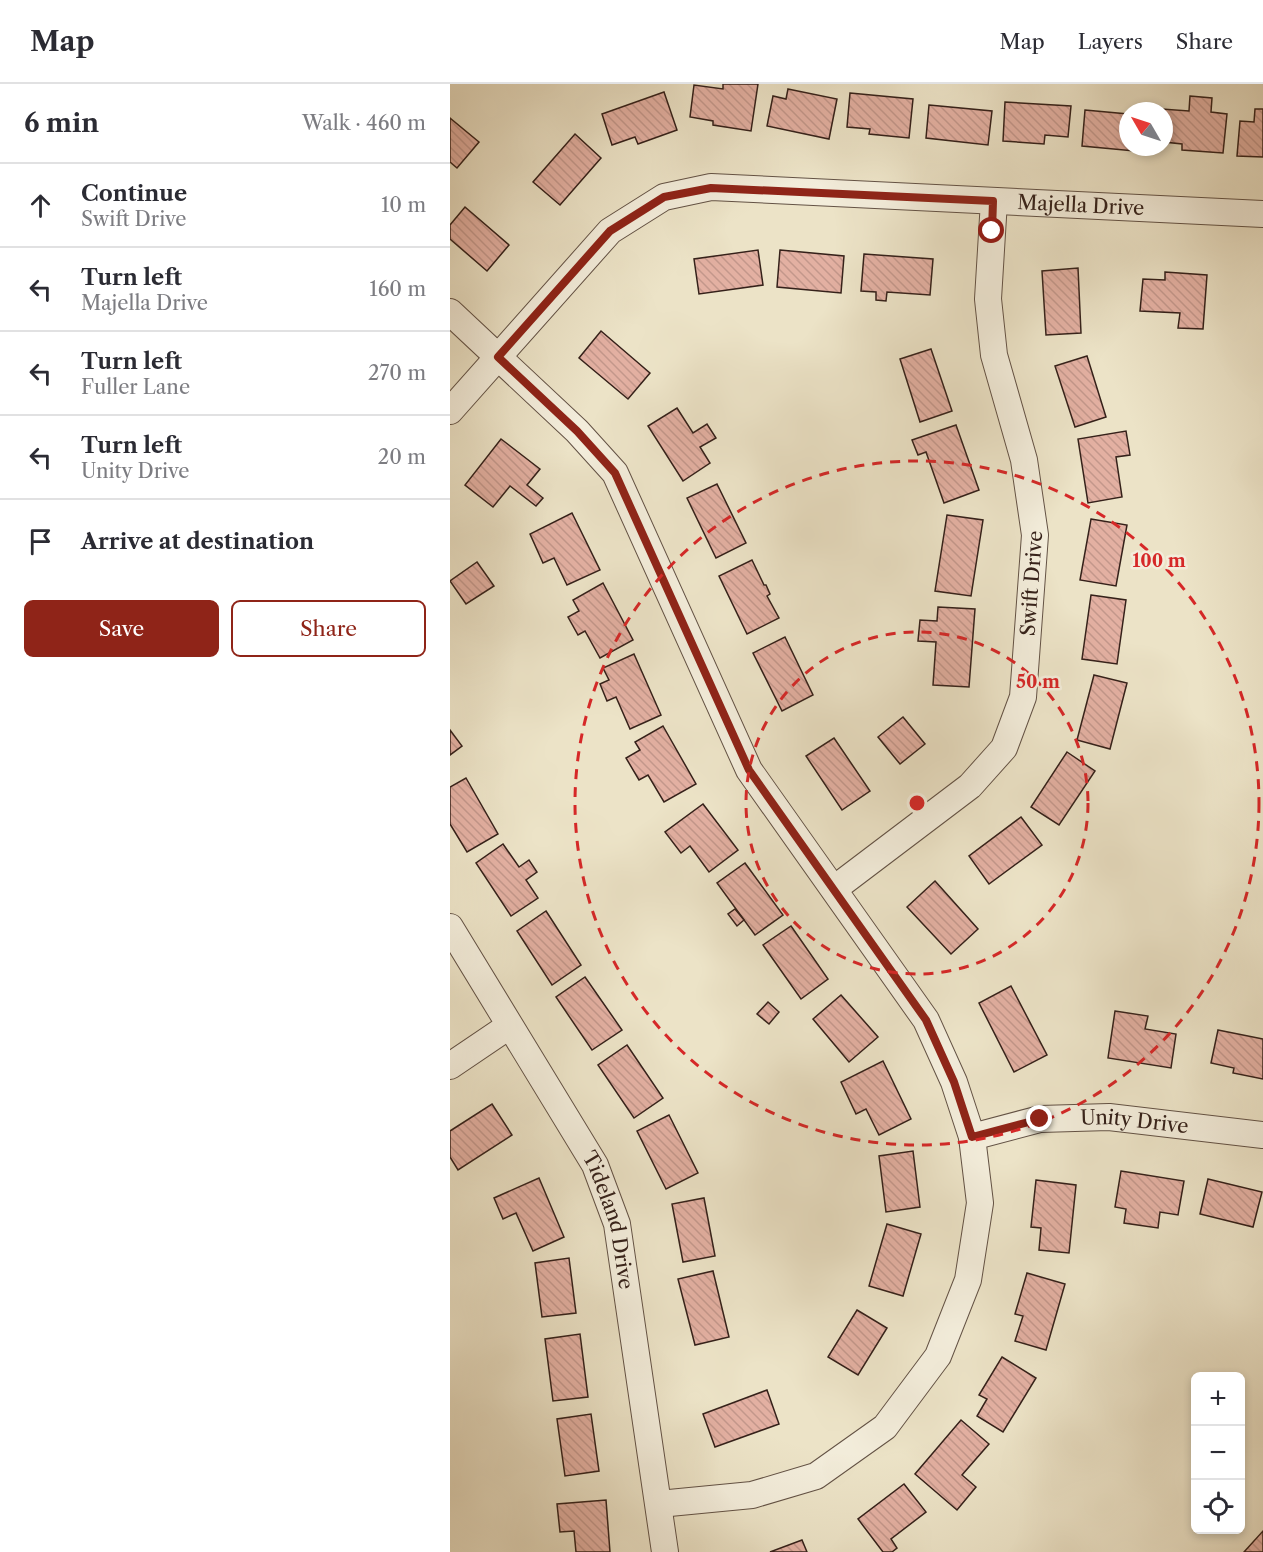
<!DOCTYPE html>
<meta charset="utf-8">
<style>
:root{--surface:#fff;--page:#f2f2f3;--text:#2b2b33;--muted:#7c7c81;--line:#e1e1e2;--accent:#8f2418}
body{margin:0;font-family:"Libre Caslon Text",serif;background:var(--page);color:var(--text)}
.controls{position:absolute;right:18px;bottom:18px;display:grid;overflow:hidden;border-radius:9px;box-shadow:0 3px 9px #0003}
.controls button{width:54px;height:54px;display:grid;place-items:center;padding:0;border:0;border-bottom:2px solid var(--line);background:var(--surface);color:var(--text);font:30px sans-serif}
.compass{position:absolute;left:669px;top:18px;width:54px;height:54px;border-radius:50%;background:var(--surface);box-shadow:0 3px 9px #0003;rotate:309deg}
.stop{position:absolute;width:18px;height:18px;margin:-14px;border:4px solid #8f2418;border-radius:50%;background:#fff}
.stop.end{background:#8f2418;border-color:#fff;box-shadow:0 2px 6px #0008}
.list{margin:0;padding:0;list-style:none}
h2{display:flex;justify-content:space-between;align-items:center;height:78px;margin:0;padding:0 24px;font-size:26px}
h2 small{font-size:20px;font-weight:400;color:var(--muted)}
.list li{display:grid;grid-template-columns:39px 1fr auto;gap:18px;align-items:center;box-sizing:border-box;height:84px;padding:0 24px;border-top:2px solid var(--line)}
.list b{display:block;font-size:22px;white-space:nowrap}
.list p{margin:0;font-size:20px;white-space:nowrap;color:var(--muted)}
.list em{font-size:20px;font-style:normal;color:var(--muted)}
.actions{display:flex;gap:12px;padding:18px 24px}
.actions a{flex:1;padding:14px 0;border:2px solid var(--accent);border-radius:9px;text-align:center;font-size:21px;color:var(--accent)}
.actions .main{background:var(--accent);color:#fff}
.icon{flex:none;width:33px;height:33px;fill:none;stroke:currentColor;stroke-width:2;stroke-linecap:round;stroke-linejoin:round}
.map{position:relative;flex:none;width:813px;height:1468px;overflow:hidden}
header{display:flex;align-items:center;gap:36px;box-sizing:border-box;height:84px;padding:0 30px;background:var(--surface);border-bottom:2px solid var(--line)}
header strong{font-size:28px}
nav{display:flex;gap:33px;margin-inline-start:auto;font-size:21px}
main{display:flex}
aside{flex:1;background:var(--surface)}
.map>svg:first-child{display:block}
.building{fill:url(#building-back-hatch);stroke:#35211a;stroke-width:1.5}
.lines{fill:none;stroke-linecap:round;stroke-linejoin:round}
.minor-casing{stroke:#635245;stroke-width:28}
.minor{stroke:#f3eddb;stroke-width:26}
.route{stroke:#8f2418;stroke-width:8}
.ring{fill:none;stroke:#d62828;stroke-width:3;stroke-dasharray:10 8}
.labels{text-anchor:middle;stroke-width:5;stroke-linejoin:round;paint-order:stroke}
.street-label{font-size:20px;fill:#35211a;stroke:#f3eddb}
.centre{fill:#d62828;stroke:#f3eddb;stroke-width:3}
.ring-label{font-size:18px;text-anchor:middle;font-weight:bold;fill:#d62828;stroke:#f3eddb;stroke-width:5;stroke-linejoin:round;paint-order:stroke}
</style>
<header>
<strong>Map</strong>
<nav><a>Map</a><a>Layers</a><a>Share</a></nav>
</header>
<main>
<aside>
<h2>6 min<small>Walk · 460 m</small></h2>
<ul class="list">
<li><svg class="icon" aria-label="ahead" viewBox="0 0 24 24"><path d="M12 20V5M6 11l6-6 6 6"/></svg><div><b>Continue</b><p>Swift Drive</p></div><em>10 m</em></li>
<li><svg class="icon" aria-label="left" viewBox="0 0 24 24"><path d="M17 20v-9H6M10 6l-5 5 5 5"/></svg><div><b>Turn left</b><p>Majella Drive</p></div><em>160 m</em></li>
<li><svg class="icon" aria-label="left" viewBox="0 0 24 24"><path d="M17 20v-9H6M10 6l-5 5 5 5"/></svg><div><b>Turn left</b><p>Fuller Lane</p></div><em>270 m</em></li>
<li><svg class="icon" aria-label="left" viewBox="0 0 24 24"><path d="M17 20v-9H6M10 6l-5 5 5 5"/></svg><div><b>Turn left</b><p>Unity Drive</p></div><em>20 m</em></li>
<li><svg class="icon" aria-label="arrive" viewBox="0 0 24 24"><path d="M6 21V4h12l-3 4 3 4H6"/></svg><div><b>Arrive at destination</b></div></li>
</ul>
<div class="actions"><a class="main">Save</a><a>Share</a></div>
</aside>
<div class="map">
<svg width="813" height="1468" viewBox="0 0 813 1468">
<defs>
<pattern id="building-back-hatch" width="6" height="6" patternUnits="userSpaceOnUse" patternTransform="scale(1.5)"><rect width="6" height="6" fill="#e3b0a2"/><path d="M-1 5l2 2M0 0l6 6M5-1l2 2" fill="none" stroke="#c3978b"/></pattern>
</defs>
<rect width="100%" height="100%" fill="#ece3c7"/>
<filter id="stains"><feTurbulence type="fractalNoise" baseFrequency=".00333" numOctaves="4"/><feColorMatrix values="0 0 0 0 .2 0 0 0 0 .09 0 0 0 0 .02 0 0 0 .5 -.17"/></filter>
<radialGradient id="worn" r=".72"><stop offset=".6" stop-color="#630" stop-opacity="0"/><stop offset="1" stop-color="#630" stop-opacity=".3"/></radialGradient>
<g class="building">
<path d="M273 0H308L301 47 263 41V37L240 33 244 1 273 5Z"/>
<path d="M338 5 387 15 379 55 317 42 323 12 336 15Z"/>
<path d="M214 8 227 46 188 60 185 53 162 61 152 30Z"/>
<path d="M400 9 463 15 459 54 419 50 420 45 397 43Z"/>
<path d="M740 12 762 14 761 28 777 30 773 69 732 66V60L714 58V27H712V25L739 27Z"/>
<path d="M555 18 621 22 618 53 595 51 594 60 553 57Z"/>
<path d="M479 21 542 27 538 61 476 54Z"/>
<path d="M805 25H813V73L787 72 790 37 804 38Z"/>
<path d="M635 26 678 30V63H695V68L632 62Z"/>
<path d="M0 34 29 58 7 84 0 78Z"/>
<path d="M125 50 151 74 110 121 83 98Z"/>
<path d="M15 123 59 161 37 187 0 155V141Z"/>
<path d="M308 166 313 201 249 210 244 175Z"/>
<path d="M330 166 394 172 391 209 327 203Z"/>
<path d="M414 170 483 175 480 211 437 208 436 217 426 216V208L411 207Z"/>
<path d="M628 184 631 249 596 251 592 187Z"/>
<path d="M715 188 757 191 753 245 728 244 730 229 690 227 693 195 715 196Z"/>
<path d="M151 247 200 289 178 315 129 274Z"/>
<path d="M481 265 502 327 470 338 450 275Z"/>
<path d="M637 272 656 333 625 343 605 282Z"/>
<path d="M227 324 243 349 257 340 266 354 250 363 260 379 233 397 198 342Z"/>
<path d="M506 341 529 406 494 419 476 368 468 371 462 356Z"/>
<path d="M676 347 680 371 666 373 672 413 638 419 628 355Z"/>
<path d="M51 355 90 385 77 401 93 414 86 422 60 402 43 423 15 401Z"/>
<path d="M267 400 296 459 266 474 237 414Z"/>
<path d="M122 429 150 486 117 501 104 474 93 479 80 450Z"/>
<path d="M497 431 533 436 521 512 485 507Z"/>
<path d="M641 435 677 441 666 502 630 496Z"/>
<path d="M302 476 314 501H316L320 510 317 512 329 534 297 550 269 492Z"/>
<path d="M27 478 44 502 16 520 0 497Z"/>
<path d="M153 499 183 556 150 574 135 547 128 551 118 533 129 527 123 516Z"/>
<path d="M641 511 676 516 667 580 632 575Z"/>
<path d="M488 523 525 525 519 603 483 601 486 558 468 557 470 536 487 537Z"/>
<path d="M335 553 363 611 332 627 303 569Z"/>
<path d="M184 570 211 631 180 645 166 613 157 617 150 600 159 596 153 584Z"/>
<path d="M644 591 677 599 660 665 627 656Z"/>
<path d="M453 633 475 660 450 680 428 653Z"/>
<path d="M213 642 246 700 214 718 198 691 189 696 176 674 190 666 185 658Z"/>
<path d="M0 646 12 662 0 671Z"/>
<path d="M384 654 420 707 392 726 356 672Z"/>
<path d="M617 668 645 687 609 741 581 723Z"/>
<path d="M16 694 48 750 17 768 0 740V703Z"/>
<path d="M253 720 288 766 259 788 240 762 231 769 215 748Z"/>
<path d="M571 733 592 761 539 800 519 772Z"/>
<path d="M53 760 69 783 79 776 87 788 76 796 88 814 61 832 26 779Z"/>
<path d="M295 779 333 831 305 851 267 799Z"/>
<path d="M485 797 528 845 501 870 457 823Z"/>
<path d="M285 825 294 836 287 842 278 830Z"/>
<path d="M96 827 131 881 102 901 67 847Z"/>
<path d="M341 842 378 895 351 915 313 861Z"/>
<path d="M135 893 172 946 142 966 106 913Z"/>
<path d="M561 902 597 971 564 988 529 919Z"/>
<path d="M391 911 428 953 399 978 363 935Z"/>
<path d="M318 918 329 928 319 940 307 930Z"/>
<path d="M665 927 698 932 695 945 726 950 721 984 658 974Z"/>
<path d="M768 946 813 955V995L783 989 784 984 761 979Z"/>
<path d="M177 961 213 1014 184 1034 148 981Z"/>
<path d="M433 977 461 1035 429 1051 416 1025 406 1030 391 998Z"/>
<path d="M42 1020 62 1051 8 1086 0 1073V1047Z"/>
<path d="M219 1031 248 1089 216 1105 187 1047Z"/>
<path d="M463 1067 470 1123 436 1128 429 1072Z"/>
<path d="M671 1087 734 1097 728 1131 710 1128 708 1144 674 1139 676 1125 665 1123Z"/>
<path d="M89 1094 114 1153 83 1167 66 1129 53 1135 44 1114Z"/>
<path d="M758 1095 812 1108 803 1143 750 1130Z"/>
<path d="M586 1096 626 1101 619 1169 589 1166 591 1144 581 1143Z"/>
<path d="M254 1114 265 1172 233 1178 222 1120Z"/>
<path d="M437 1140 471 1150 453 1212 419 1202Z"/>
<path d="M119 1174 126 1229 92 1233 85 1179Z"/>
<path d="M263 1187 279 1253 245 1261 228 1195Z"/>
<path d="M577 1189 615 1200 596 1266 565 1257 573 1232 565 1230Z"/>
<path d="M407 1226 437 1244 408 1291 378 1273Z"/>
<path d="M130 1250 138 1313 103 1317 95 1255Z"/>
<path d="M552 1273 586 1294 553 1348 527 1332 537 1315 529 1311Z"/>
<path d="M317 1306 329 1340 265 1363 253 1330Z"/>
<path d="M141 1330 149 1387 115 1392 107 1335Z"/>
<path d="M511 1336 539 1360 512 1391 526 1403 507 1426 465 1390Z"/>
<path d="M454 1400 476 1428 441 1455 447 1464 442 1468H433L408 1435Z"/>
<path d="M156 1416 160 1468H126L124 1447 110 1448 107 1420Z"/>
<path d="M813 1447V1468H794Z"/>
<path d="M352 1456 357 1468H320Z"/>
</g>
<g class="lines">
<defs>
<g id="minor">
<path d="M0 228 127 347 165 389 299 686 476 936 504 998 522 1053 530 1119 518 1196 488 1272 435 1343 366 1392 302 1411 209 1420"/>
<path id="s1" d="M0 327 160 147 214 113 261 103 813 130"/>
<path id="s2" d="M384 805 520 702 554 664 573 613 585 451 574 376 544 271 538 215 544 117"/>
<path id="s3" d="M0 843 145 1081 167 1140 215 1468"/>
<path d="M0 982 59 942"/>
<path id="s4" d="M522 1053 590 1035 659 1033 813 1051"/>
</g>
</defs>
<use href="#minor" class="minor-casing"/>
<use href="#minor" class="minor"/>
</g>
<g class="lines">
<path class="route" d="M542 147 543 117 261 104 214 113 160 147 48 273 127 347 165 389 299 686 476 936 504 998 522 1053 590 1035"/>
</g>
<g class="ring">
<circle cx="467" cy="719" r="171"/>
<circle cx="467" cy="719" r="342"/>
</g>
<g class="labels">
<g class="street-label">
<text dy="7" stroke="none"><textPath href="#s1" startOffset="723">Majella Drive</textPath></text>
<text dy="7" stroke="none"><textPath href="#s2" startOffset="390">Swift Drive</textPath></text>
<text dy="7" stroke="none"><textPath href="#s4" startOffset="165">Unity Drive</textPath></text>
<text dy="7" stroke="none"><textPath href="#s3" startOffset="336">Tideland Drive</textPath></text>
</g>
</g>
<circle cx="467" cy="719" r="9" class="centre"/>
<g class="ring-label">
<text x="709" y="483">100 m</text>
<text x="588" y="604">50 m</text>
</g>
<rect width="100%" height="100%" filter="url(#stains)"/>
<rect width="100%" height="100%" fill="url(#worn)"/>
</svg>
<div class="controls">
<button>+</button>
<button>−</button>
<button><svg class="icon" aria-label="locate" viewBox="0 0 24 24"><circle cx="12" cy="12" r="6"/><path d="M12 2v4M12 18v4M2 12h4M18 12h4"/></svg></button>
</div>
<svg class="compass" viewBox="-18 -18 36 36"><path d="M0-13l5 13h-10z" fill="#e53935"/><path d="M0 13l5-13h-10z" fill="#7c7c81"/></svg>
<div class="stop" style="left:542px;top:147px"></div>
<div class="stop end" style="left:590px;top:1035px"></div>
</div>
</main>
